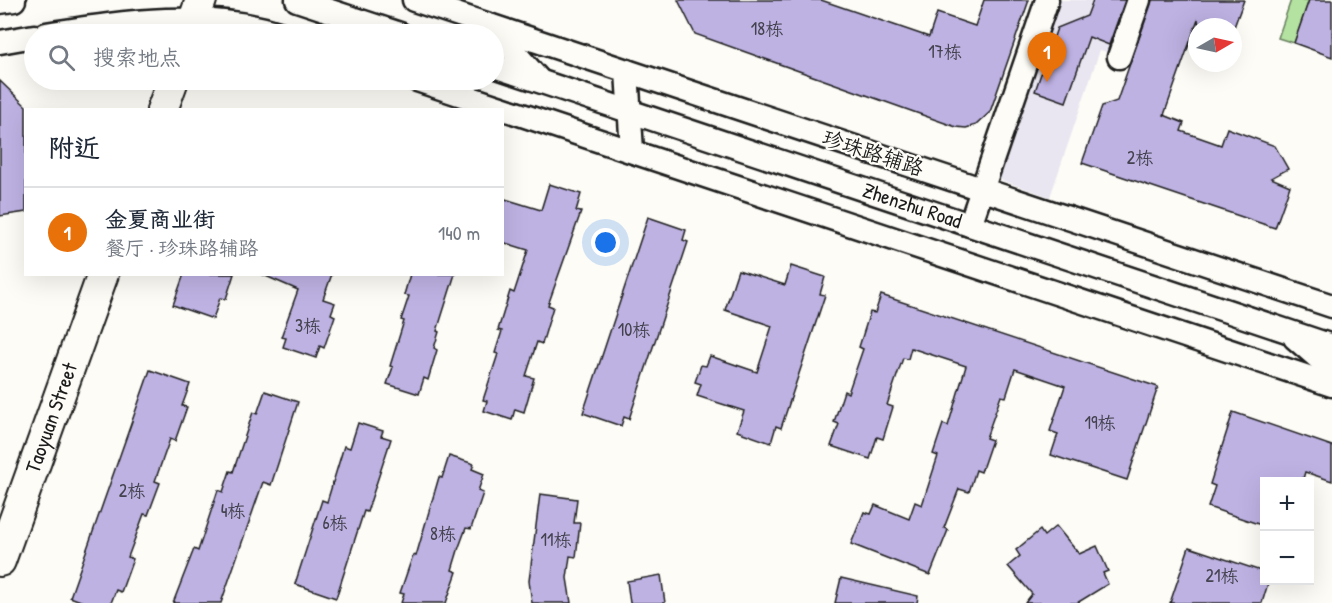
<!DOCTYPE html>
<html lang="zh">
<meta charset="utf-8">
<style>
:root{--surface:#fff;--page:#f6f6f7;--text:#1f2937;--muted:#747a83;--line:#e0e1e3;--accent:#c8321e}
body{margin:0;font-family:"Patrick Hand","LXGW WenKai TC",sans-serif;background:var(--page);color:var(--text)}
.controls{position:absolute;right:18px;bottom:18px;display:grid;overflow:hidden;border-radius:0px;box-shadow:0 6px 24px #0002}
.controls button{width:54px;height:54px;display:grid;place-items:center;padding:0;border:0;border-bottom:2px solid var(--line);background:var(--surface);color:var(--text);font:30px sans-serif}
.compass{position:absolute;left:1188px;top:18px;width:54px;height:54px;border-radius:50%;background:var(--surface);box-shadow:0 6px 24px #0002;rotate:81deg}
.you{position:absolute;left:606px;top:243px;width:21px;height:21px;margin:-15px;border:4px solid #fff;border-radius:50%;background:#1a73e8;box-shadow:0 0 0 9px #1a73e833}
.badge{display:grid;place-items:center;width:39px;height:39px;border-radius:50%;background:var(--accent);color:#fff;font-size:20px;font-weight:700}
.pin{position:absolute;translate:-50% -50px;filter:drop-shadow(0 2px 3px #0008)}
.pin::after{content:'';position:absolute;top:32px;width:21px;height:18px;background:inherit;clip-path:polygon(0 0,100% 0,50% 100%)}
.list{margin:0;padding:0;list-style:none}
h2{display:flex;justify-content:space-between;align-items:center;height:78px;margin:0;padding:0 24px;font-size:26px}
h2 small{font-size:20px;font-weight:400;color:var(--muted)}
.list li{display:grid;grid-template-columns:39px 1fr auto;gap:18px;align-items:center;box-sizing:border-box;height:90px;padding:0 24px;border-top:2px solid var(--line)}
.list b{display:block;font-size:22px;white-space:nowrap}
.list p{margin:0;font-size:20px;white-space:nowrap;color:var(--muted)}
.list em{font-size:20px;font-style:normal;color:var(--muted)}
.icon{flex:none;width:33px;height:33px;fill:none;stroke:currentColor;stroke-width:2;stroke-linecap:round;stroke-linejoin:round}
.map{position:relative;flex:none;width:1332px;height:603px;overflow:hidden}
.search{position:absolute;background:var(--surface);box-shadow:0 6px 24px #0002;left:24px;top:24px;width:480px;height:66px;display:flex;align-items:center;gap:15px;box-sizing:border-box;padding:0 21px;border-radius:33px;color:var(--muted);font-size:22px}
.panel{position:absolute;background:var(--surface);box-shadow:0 6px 24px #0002;left:24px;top:108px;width:480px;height:168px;border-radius:0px}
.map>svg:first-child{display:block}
.built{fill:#eae6f1}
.green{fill:#b4e2a0;stroke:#687f5e;stroke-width:1.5}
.building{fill:#beb2e3;stroke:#1c1c1c;stroke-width:1.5}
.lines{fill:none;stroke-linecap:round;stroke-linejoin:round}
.minor-casing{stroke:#1c1c1c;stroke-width:27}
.major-casing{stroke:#1c1c1c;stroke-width:34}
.minor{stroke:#fdfcf7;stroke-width:22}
.major{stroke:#fdfcf7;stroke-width:30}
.labels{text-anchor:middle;stroke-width:4.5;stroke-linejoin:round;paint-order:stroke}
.number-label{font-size:18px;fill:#44424e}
.street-label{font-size:21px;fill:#1c1c1c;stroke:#fdfcf7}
</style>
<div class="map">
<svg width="1332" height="603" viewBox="0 0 1332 603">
<rect width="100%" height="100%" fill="#fdfcf7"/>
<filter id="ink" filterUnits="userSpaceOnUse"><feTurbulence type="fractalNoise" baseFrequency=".0167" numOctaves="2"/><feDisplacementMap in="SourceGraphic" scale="12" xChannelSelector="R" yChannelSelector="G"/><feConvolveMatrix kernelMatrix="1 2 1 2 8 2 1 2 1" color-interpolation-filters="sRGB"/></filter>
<g filter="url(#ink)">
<path class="built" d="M1034 0H1128L1110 53 1100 50 1050 197 975 171Z"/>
<path class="green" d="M1291 0H1309L1294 43 1278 38Z"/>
<g class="building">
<path d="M678 0H821L929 37 937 13 975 26 984 0H1029L990 112 976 125 966 128 956 127 695 34Z"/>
<path d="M1093 0H1125L1109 45 1089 37 1066 102 1035 91 1057 28 1087 16Z"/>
<path d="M1152 0H1244L1234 27H1199L1198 19 1164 115 1184 123 1181 131 1221 145 1227 128 1275 146 1288 169 1271 178 1290 186 1275 228 1082 163 1102 106 1117 101Z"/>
<path d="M1309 0H1332V57L1294 43Z"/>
<path d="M0 81 26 106V212L0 216Z"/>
<path d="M549 184 581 194 576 211 581 212 548 305 553 307 542 344 537 342 526 376 534 378 524 412 515 409 512 420 484 411 487 401 483 400 498 354 495 353 502 331 498 330 510 291 514 293 528 250 502 242V198L541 210Z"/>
<path d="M648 217 686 230 683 240 688 242 629 419 624 417 621 426 583 413Z"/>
<path d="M791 266 825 277 820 294 825 295 781 428 776 426 771 443 737 431 744 411 697 396 701 384 695 382 701 365 706 366 710 356 757 372 772 326 725 310 734 282 738 270 785 285Z"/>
<path d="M184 274H234L226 299 220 298 213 319 173 305Z"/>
<path d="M261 274H332L323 299 335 303 331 314 335 316 324 348 320 346 316 358 283 347 286 338 281 337 298 290Z"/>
<path d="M410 274H455L437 331 439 332 434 348 437 350 428 380 424 378 419 394 387 384 393 367 390 366 404 321 401 320 409 296 404 295Z"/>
<path d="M881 295 1158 387 1127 480 1051 455 1058 434 1050 431 1065 386 1015 369 1006 397 1001 396 986 438 992 440 981 472 976 470 969 492 959 489 944 528 948 530 930 575 851 544 864 512 871 514 875 505 909 519 915 502 922 505 938 456 933 454 943 424 948 426 966 366 911 348 908 359 903 358 887 405 893 407 883 439 877 437 870 459 831 446 839 424 834 422 844 391 848 393 863 349 859 347 870 312 875 313Z"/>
<path d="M150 370 190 384 182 406 187 407 175 441 170 439 155 481 160 483 148 515 144 514 128 557 133 559 121 592 116 590 111 603H86L70 597Z"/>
<path d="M265 391 298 402 271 485 263 482 221 603H173L194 549 198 551 218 490 223 492 230 471 233 472 253 412 257 414Z"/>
<path d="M1233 412 1332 446V481L1305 472 1302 482H1264V526L1208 507 1215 486 1210 484Z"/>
<path d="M358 423 383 431 381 436 391 439 367 512 364 511 336 598 295 584 322 500 327 502 344 446 350 448Z"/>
<path d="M449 456 474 464 472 469 484 474 478 491 483 493 471 529 466 528 459 547 452 570 457 572 446 603H401L404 594 400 593 413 555 416 556 439 477 442 478Z"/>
<path d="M540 494 577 499 574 523H580L576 557 570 556 567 578 571 603H532L529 581Z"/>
<path d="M1056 526 1079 554 1097 546 1108 571 1103 573 1108 584 1077 603H1025L1032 594 1008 566 1020 556 1016 550 1040 530 1044 536Z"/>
<path d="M1189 547 1264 572V580H1269L1262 603H1170Z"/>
<path d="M661 575 665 603H630L627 581Z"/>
<path d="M841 578 918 596 917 603H835Z"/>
</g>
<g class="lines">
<defs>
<g id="minor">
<path d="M297 0 400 34"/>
<path d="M414 0 1332 306"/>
<path d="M0 2 14 0"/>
<path d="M491 26 539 80"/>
<path d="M46 34C124 22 206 9 282 34"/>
<path d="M0 42 34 36"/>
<path d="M1119 57 1139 0"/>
<path id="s1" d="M494 66 1332 346"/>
<path d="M627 71 632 151"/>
<path d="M417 80 1332 385"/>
<path d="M970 225 1047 0"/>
<path d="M1295 338 1332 370"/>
</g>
<g id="major">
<path d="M189 34 201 0"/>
<path d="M162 110 173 80"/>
<path id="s2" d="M0 561 103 274"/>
</g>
</defs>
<use href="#minor" class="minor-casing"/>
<use href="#major" class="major-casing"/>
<use href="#minor" class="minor"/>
<use href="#major" class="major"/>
</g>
</g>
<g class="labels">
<g class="number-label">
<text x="767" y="35">18栋</text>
<text x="945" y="58">17栋</text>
<text x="1140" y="164">2栋</text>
<text x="308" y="332">3栋</text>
<text x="634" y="336">10栋</text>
<text x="1100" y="429">19栋</text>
<text x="132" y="497">2栋</text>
<text x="233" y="517">4栋</text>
<text x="335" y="529">6栋</text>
<text x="443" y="540">8栋</text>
<text x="556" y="546">11栋</text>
<text x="1222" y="582">21栋</text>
</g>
<g class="street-label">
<text transform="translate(873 153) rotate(18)" y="7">珍珠路辅路</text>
<text dy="7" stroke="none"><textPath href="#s1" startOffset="441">Zhenzhu Road</textPath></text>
<text dy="7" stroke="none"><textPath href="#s2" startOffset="152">Taoyuan Street</textPath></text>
</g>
</g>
</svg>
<div class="controls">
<button>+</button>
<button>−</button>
</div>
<svg class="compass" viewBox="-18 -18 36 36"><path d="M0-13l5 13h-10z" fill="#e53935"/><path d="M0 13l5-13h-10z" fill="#747a83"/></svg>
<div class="you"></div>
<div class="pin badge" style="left:1047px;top:82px;background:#e8710a">1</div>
<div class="search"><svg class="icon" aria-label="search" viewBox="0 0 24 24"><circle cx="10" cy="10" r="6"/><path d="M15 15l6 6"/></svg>搜索地点</div>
<section class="panel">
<h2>附近<small></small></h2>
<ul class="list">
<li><span class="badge" style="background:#e8710a">1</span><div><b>金夏商业街</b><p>餐厅 · 珍珠路辅路</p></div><em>140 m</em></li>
</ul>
</section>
</div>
